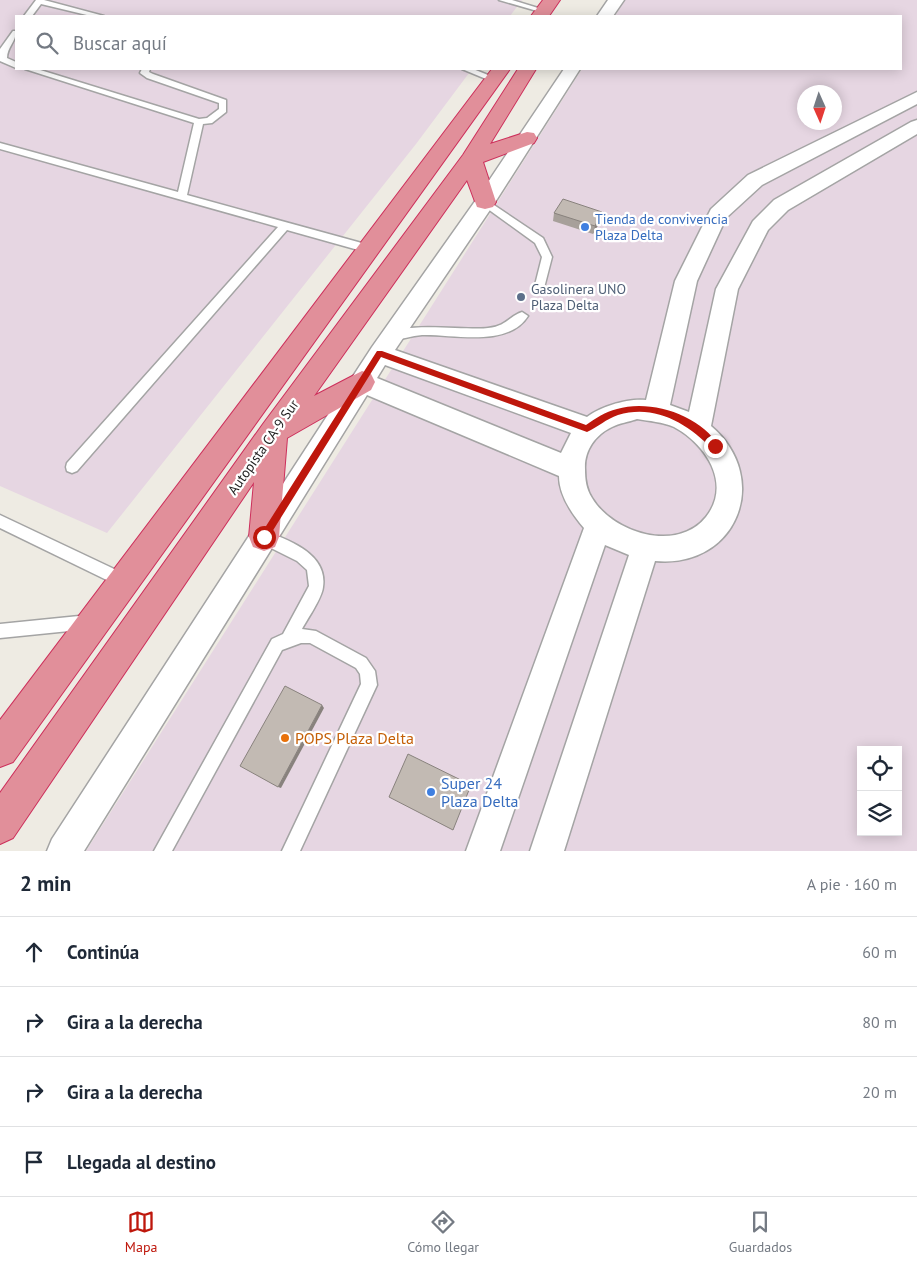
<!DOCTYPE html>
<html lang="es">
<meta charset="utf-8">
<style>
:root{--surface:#fff;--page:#f6f6f7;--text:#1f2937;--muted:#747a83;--line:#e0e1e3;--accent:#be170c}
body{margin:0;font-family:"PT Sans",sans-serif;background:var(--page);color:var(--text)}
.controls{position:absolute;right:15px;bottom:15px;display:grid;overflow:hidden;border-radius:0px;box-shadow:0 2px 12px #0003}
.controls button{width:45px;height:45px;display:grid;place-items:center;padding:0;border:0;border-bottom:1px solid var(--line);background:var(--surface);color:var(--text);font:25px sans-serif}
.compass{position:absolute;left:797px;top:85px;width:45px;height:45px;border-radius:50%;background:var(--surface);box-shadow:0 2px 12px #0003;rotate:177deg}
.stop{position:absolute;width:15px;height:15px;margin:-11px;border:4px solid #be170c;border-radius:50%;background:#fff}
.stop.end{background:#be170c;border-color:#fff;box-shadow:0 1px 5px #0008}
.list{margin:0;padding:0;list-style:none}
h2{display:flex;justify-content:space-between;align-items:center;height:65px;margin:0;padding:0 20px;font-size:21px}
h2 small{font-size:16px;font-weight:400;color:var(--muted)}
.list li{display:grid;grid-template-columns:32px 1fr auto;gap:15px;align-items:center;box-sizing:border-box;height:70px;padding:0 20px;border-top:1px solid var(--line)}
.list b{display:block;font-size:19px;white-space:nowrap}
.list em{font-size:16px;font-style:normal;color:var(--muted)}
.icon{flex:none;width:28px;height:28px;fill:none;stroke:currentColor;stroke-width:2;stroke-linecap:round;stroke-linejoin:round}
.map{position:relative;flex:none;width:917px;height:851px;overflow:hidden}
.search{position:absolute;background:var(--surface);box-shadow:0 2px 12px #0003;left:15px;right:15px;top:15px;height:55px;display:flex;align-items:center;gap:12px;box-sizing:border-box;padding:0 18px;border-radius:0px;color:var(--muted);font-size:19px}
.sheet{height:345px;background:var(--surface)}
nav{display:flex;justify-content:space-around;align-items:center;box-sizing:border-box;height:70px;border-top:1px solid var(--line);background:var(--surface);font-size:14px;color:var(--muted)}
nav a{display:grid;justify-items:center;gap:2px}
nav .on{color:var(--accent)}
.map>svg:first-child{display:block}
.industrial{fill:#e6d6e2;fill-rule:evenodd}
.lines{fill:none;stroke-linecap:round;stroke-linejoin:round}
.lane-casing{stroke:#a4a4a4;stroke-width:3}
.street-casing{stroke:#a4a4a4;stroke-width:3}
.highway-casing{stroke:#cd2f5b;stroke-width:2}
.lane{fill:#fff;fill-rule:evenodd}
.street{fill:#fff;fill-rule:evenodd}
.highway{fill:#e18f9a;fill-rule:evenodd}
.wall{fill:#a7a09a}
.shaded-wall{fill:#88827d}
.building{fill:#c2bab3;stroke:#88827d}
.route{fill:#be170c}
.shop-dot{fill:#3f7fe0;stroke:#fff;stroke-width:2}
.service-dot{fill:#5c6f8a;stroke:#fff;stroke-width:2}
.food-dot{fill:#e8710a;stroke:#fff;stroke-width:2}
.labels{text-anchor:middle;stroke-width:4.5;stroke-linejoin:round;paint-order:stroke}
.shop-label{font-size:14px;fill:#366cbe;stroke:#fff;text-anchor:start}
.service-label{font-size:14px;fill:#4e5e75;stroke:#fff;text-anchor:start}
.street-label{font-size:14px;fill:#1d1d1d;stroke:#fff}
.near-food-label{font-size:16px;fill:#c56008;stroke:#fff;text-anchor:start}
.near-shop-label{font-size:16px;fill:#366cbe;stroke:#fff;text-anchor:start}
</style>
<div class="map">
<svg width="917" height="851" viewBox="0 0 917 851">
<rect width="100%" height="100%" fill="#eeebe3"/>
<g class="industrial">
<path d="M0 0H522L510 16H16V69H472L416 144 107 533 0 486Z"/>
<path d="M625 0H917V851H86L582 69H901V16H615ZM804 92H834V122H804ZM861 750H898V832H861Z"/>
</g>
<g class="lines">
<defs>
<g id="lane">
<path d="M36 0H44L104 16H91L41 4 32 16H24Z"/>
<path d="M499 0H512L548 11 544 13Z"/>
<path d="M13 31H16C16 42 7 47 7 58L16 62V68L0 61V49Z"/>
<path d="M25 69H37L199 119 207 118 219 109V103L147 78 140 73 142 69H150L149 72 153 74 226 100V112L212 123 203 124 187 195 369 245 374 249 369 253 287 230 77 471 72 473 67 471 66 467 67 463 278 227 0 149V143L178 192 194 123Z"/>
<path d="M462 69H473L498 79 491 81Z"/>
<path d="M485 199 543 238 552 257 544 288 540 289 535 285 542 257 535 243 481 204 480 202Z"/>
<path d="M522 312 528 316C508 348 453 334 422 335 412 336 401 339 391 341L385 337C396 320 468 331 488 328 507 326 509 316 522 312Z"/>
<path d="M0 515 129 576 131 581 129 586 124 588 119 586 0 528Z"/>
<path d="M264 531C289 540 328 554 323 587 322 598 308 618 302 629L316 631 366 658 375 671 377 685 300 851H282L361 684 360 674 356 668 310 643H301L282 650 172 851H154L272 639 283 634 309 586 307 570 297 561 259 542 257 537 259 532Z"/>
<path d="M89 615 94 617 96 622 94 627 89 629 0 638V624Z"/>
</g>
<g id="street">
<path d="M608 0H624L613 16H597Z"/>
<path d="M564 69H580L492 207 395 350 587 417C601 406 629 398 646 400L675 281 711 209 748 175 917 92V104L762 185 726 218 697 281 670 405 689 412 716 289 753 221 774 200 911 122 917 120V134L788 210 768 230 738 289 711 426C773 479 736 569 655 561L564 851H530L629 555 605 545 500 851H466L584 528C572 514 559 495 559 476L367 395 84 851H47L52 839 372 347 478 197ZM385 365 571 433 561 453 377 378ZM637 419C649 421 663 422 674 427 706 444 732 484 706 517 677 553 613 533 592 498 586 489 585 479 585 469 584 451 595 435 612 427 619 423 629 422 637 419Z"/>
</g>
<g id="highway">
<path d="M543 0H560L549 16H531Z"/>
<path d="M492 69H510L13 762 0 767V720Z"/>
<path d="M518 69H536L490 144 527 132 534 133 537 138 534 143 483 162 496 202 493 207 485 209 477 207 467 180 314 396 362 371 371 374 375 382 371 390 287 438 279 537 275 547 264 551 253 547 249 537 254 482 13 838 0 844V793L263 424 463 155Z"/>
</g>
</defs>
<use href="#lane" class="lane-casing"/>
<use href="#street" class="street-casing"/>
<use href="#highway" class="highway-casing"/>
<use href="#lane" class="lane"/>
<use href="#street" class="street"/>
<use href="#highway" class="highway"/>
</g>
<path class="wall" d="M602 212 601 220 593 234 553 221 554 213Z"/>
<g class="shaded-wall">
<path d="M602 212 601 220 593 234 595 226Z"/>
<path d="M322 705 324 708 281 788 278 787Z"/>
</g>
<g class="building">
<path d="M563 199 602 212 595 226 554 213Z"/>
<path d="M285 686 322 705 278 787 240 766Z"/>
<path d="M408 754 471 785 453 830 389 797Z"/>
</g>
<path class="route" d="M377 351H382L586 425C596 418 605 412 617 409 651 399 700 415 719 446L718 449H712C687 423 655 404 618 415 606 419 598 427 587 432L381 357 267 540H261V534Z"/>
<g class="shop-dot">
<circle cx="585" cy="227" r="5"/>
<circle cx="431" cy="792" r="5"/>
</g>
<circle class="service-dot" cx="521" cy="297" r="5"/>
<circle class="food-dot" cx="285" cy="738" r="5"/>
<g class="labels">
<g class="shop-label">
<text x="595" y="224">Tienda de convivencia<tspan x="595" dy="16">Plaza Delta</tspan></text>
</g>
<g class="service-label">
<text x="531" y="294">Gasolinera UNO<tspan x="531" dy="16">Plaza Delta</tspan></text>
</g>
<g class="street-label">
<text transform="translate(263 447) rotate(-55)" y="5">Autopista CA-9 Sur</text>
</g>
<g class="near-food-label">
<text x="295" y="744">POPS Plaza Delta</text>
</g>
<g class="near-shop-label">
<text x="441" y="789">Super 24<tspan x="441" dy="18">Plaza Delta</tspan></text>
</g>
</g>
</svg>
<div class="controls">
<button><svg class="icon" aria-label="locate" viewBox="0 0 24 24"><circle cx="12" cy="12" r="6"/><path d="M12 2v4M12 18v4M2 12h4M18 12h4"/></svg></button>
<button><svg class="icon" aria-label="layers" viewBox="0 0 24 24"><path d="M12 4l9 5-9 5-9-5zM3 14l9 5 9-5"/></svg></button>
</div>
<svg class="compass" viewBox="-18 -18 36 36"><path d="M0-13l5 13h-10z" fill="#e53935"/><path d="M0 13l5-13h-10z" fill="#747a83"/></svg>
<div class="stop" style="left:264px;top:537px"></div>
<div class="stop end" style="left:715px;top:446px"></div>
<div class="search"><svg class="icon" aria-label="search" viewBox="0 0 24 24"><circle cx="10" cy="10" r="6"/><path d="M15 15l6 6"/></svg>Buscar aquí</div>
</div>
<section class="sheet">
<h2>2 min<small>A pie · 160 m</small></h2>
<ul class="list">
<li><svg class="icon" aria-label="ahead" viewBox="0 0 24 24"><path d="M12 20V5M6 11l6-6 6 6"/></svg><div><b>Continúa</b></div><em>60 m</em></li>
<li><svg class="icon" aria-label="right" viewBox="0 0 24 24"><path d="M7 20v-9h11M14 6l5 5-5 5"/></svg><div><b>Gira a la derecha</b></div><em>80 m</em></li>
<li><svg class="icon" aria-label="right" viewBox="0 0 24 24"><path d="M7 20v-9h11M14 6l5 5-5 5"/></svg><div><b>Gira a la derecha</b></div><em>20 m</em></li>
<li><svg class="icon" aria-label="arrive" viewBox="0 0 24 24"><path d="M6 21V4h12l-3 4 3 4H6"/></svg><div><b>Llegada al destino</b></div></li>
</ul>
</section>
<nav>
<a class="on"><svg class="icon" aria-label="map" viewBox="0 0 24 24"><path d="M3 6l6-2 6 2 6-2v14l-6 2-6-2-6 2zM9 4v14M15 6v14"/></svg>Mapa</a>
<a><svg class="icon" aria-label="directions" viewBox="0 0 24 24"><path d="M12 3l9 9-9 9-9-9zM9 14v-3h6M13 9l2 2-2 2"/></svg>Cómo llegar</a>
<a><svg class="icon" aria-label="saved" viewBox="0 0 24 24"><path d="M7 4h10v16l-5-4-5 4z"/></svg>Guardados</a>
</nav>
